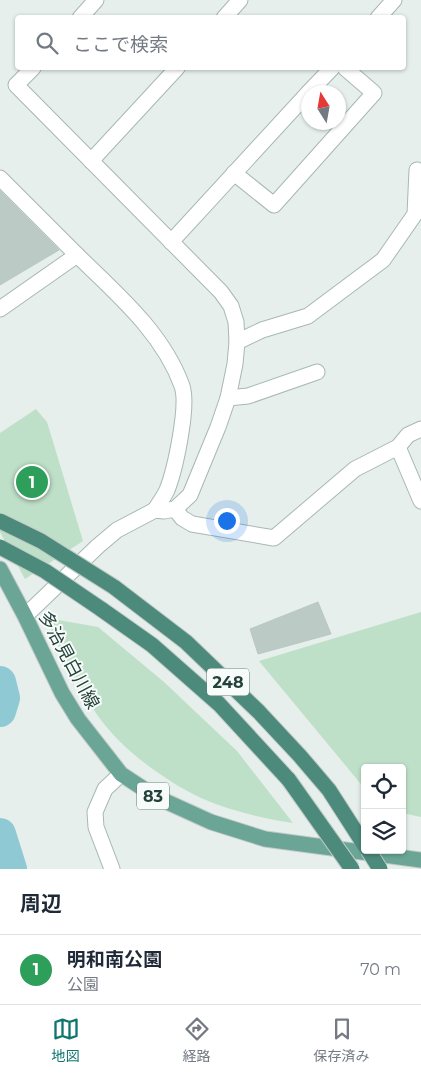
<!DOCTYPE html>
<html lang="ja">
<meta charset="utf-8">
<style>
:root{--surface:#fff;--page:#f6f6f7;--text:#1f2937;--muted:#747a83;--line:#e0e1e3;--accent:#0f766e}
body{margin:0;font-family:Montserrat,"Noto Sans JP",sans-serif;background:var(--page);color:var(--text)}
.controls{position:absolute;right:15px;bottom:15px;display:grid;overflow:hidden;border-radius:5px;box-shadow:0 1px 4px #0004}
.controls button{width:45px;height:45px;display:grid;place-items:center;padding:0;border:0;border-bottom:1px solid var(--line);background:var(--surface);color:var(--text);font:25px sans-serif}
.compass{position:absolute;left:301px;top:85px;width:45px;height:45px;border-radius:50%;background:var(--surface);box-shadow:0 1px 4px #0004;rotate:349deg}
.you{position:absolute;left:226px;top:520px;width:18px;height:18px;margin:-12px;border:4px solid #fff;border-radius:50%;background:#1a73e8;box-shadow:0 0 0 8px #1a73e833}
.badge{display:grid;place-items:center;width:32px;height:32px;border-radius:50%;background:var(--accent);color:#fff;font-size:16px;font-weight:700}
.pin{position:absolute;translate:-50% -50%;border:2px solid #fff;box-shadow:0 1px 5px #0006}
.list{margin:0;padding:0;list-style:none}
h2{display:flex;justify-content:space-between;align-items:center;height:65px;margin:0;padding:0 20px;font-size:21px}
h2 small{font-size:16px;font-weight:400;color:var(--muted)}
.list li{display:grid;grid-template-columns:32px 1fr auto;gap:15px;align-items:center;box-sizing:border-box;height:70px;padding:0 20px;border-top:1px solid var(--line)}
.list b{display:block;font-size:19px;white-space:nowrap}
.list p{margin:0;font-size:16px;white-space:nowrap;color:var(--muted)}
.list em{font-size:16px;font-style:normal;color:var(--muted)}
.icon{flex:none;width:28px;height:28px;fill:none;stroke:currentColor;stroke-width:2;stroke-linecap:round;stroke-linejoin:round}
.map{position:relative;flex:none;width:421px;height:869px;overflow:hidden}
.search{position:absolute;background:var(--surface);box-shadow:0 1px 4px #0004;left:15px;right:15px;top:15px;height:55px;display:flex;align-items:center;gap:12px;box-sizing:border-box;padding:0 18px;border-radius:5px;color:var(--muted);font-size:19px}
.sheet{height:135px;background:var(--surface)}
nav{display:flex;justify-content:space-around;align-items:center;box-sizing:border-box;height:70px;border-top:1px solid var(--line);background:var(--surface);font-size:14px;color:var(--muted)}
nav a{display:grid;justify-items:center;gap:2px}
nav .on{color:var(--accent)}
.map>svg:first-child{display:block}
.green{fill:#bfe0c8}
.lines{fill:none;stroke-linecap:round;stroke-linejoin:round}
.river{stroke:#8ec9d4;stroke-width:32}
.building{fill:#bbcac4;stroke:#b8c9c2}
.minor-casing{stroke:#a8b8b2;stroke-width:17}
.primary-casing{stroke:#c2cac8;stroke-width:17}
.trunk-casing{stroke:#c2cac8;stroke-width:17}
.minor{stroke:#fff;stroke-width:15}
.primary{stroke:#6aa596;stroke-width:15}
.trunk{stroke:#4c8a7c;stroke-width:15}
.trunk-bridge-casing{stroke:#c2cac8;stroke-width:17;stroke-linecap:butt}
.trunk-bridge{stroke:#4c8a7c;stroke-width:15}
.labels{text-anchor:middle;stroke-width:4;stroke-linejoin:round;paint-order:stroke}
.shield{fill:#f7fbf9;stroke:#637a73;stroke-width:1}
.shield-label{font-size:16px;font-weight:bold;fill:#24423a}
.street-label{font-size:18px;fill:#24423a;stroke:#f7fbf9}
</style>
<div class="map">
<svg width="421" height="869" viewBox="0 0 421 869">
<rect width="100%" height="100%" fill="#e6efeb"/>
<g class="green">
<path d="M36 409 47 422 83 541 25 579 0 532V433Z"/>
<path d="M421 612V817L402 813V768H365V789L259 661Z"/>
<path d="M47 618 98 627 164 682 237 751 293 823C262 818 230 811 201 798 165 781 121 749 98 716 77 686 60 653 47 618Z"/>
</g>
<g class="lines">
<g class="river">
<path d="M0 682 4 698 0 711"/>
<path d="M0 834 11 869"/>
</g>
</g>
<g class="building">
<path d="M0 191 59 250 0 285Z"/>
<path d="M318 602 331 634 258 654 250 629Z"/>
</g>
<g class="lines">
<defs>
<g id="minor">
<path d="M80 18 96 0"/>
<path d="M224 18 240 0"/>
<path d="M378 18 394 0"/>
<path d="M309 92 332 68"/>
<path d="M91 161 177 68"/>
<path d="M234 173 274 205 374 93 345 68"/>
<path d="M0 178C26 204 52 230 78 256 117 294 163 333 182 386 189 406 175 470 167 490 164 497 159 503 155 510"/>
<path d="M171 242 308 93"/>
<path d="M0 309 77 255"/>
<path d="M237 342 262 330 308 316 383 260 415 214 417 170"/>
<path d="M228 398 248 396 317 372"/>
<path d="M398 447 421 501"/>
<path d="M175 509 182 518 192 524 274 538 355 469 398 447 408 435 421 429"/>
<path d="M25 616 98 546 117 530 155 510 164 511 175 509 190 495 218 427 228 398 235 364 237 342 236 322 231 306 221 292 16 85 33 68"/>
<path d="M112 869 96 827 95 812 105 789 121 774"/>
</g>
<path id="primary" d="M0 569 25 616 62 693 78 719 121 774 156 797 211 822 265 839 421 860"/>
<g id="trunk">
<path d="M114 587 186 642 259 712 300 756 329 790 365 846"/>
<path d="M101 609 152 645 219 704 289 780"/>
</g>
</defs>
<use href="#minor" class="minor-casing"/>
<use href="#primary" class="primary-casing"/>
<use href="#trunk" class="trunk-casing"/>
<use href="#minor" class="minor"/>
<use href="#primary" class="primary"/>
<use href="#trunk" class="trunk"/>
<defs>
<g id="trunk-bridge">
<path d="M0 521 41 541 114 587"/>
<path d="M0 547 45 571 101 609"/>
<path d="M289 780 352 869"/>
<path d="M368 850 380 869"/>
</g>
</defs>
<use href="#trunk-bridge" class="trunk-bridge-casing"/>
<use href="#trunk-bridge" class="trunk-bridge"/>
</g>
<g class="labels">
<g class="shield">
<rect x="207" y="668.5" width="42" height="27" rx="4"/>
<rect x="137" y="782.5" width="32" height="27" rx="4"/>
</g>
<g class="shield-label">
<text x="228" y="688">248</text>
<text x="153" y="802">83</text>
</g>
<g class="street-label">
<text transform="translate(69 660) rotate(62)" y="6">多治見白川線</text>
</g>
</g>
</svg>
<div class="controls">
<button><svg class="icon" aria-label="locate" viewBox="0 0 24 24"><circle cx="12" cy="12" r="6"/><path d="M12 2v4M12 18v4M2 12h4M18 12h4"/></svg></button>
<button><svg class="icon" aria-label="layers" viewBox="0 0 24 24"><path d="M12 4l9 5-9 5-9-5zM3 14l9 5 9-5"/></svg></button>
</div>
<svg class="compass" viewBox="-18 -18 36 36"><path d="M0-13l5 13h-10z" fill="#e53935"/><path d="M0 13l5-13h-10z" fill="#747a83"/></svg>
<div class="you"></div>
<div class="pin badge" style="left:32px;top:482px;background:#2e9e5b">1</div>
<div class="search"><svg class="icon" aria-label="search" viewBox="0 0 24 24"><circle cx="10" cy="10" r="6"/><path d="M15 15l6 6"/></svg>ここで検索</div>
</div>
<section class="sheet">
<h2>周辺<small></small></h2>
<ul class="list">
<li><span class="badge" style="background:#2e9e5b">1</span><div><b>明和南公園</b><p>公園</p></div><em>70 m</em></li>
</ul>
</section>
<nav>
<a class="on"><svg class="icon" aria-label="map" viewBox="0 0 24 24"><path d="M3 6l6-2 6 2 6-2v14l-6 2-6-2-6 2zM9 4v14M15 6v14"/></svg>地図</a>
<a><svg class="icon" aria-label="directions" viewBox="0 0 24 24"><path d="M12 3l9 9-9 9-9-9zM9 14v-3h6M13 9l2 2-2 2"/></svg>経路</a>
<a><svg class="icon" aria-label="saved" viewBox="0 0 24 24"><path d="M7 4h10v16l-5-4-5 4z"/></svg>保存済み</a>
</nav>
